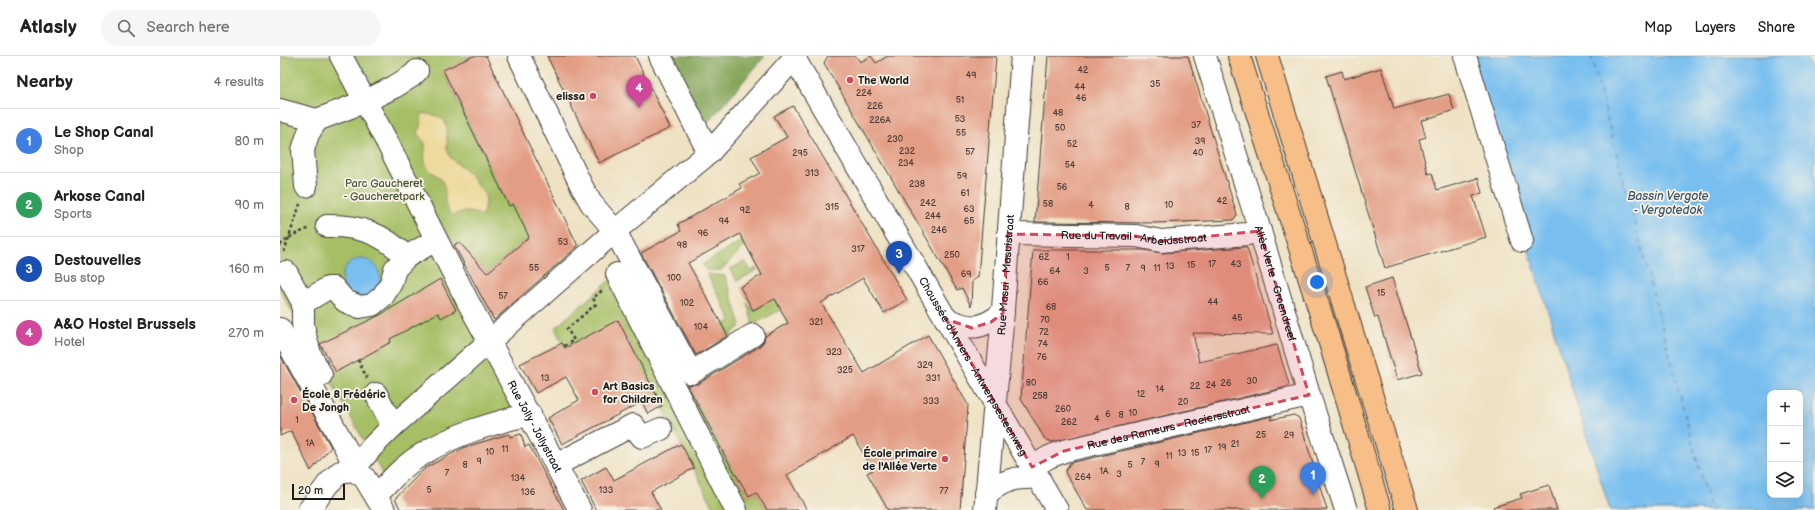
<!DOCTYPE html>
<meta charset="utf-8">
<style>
:root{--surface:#fff;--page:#f6f6f6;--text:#222;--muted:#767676;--line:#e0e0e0;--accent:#0f766e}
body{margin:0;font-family:"Balsamiq Sans",sans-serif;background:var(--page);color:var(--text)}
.controls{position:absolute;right:12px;bottom:12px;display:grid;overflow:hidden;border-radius:8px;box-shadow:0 4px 16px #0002}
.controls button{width:36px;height:36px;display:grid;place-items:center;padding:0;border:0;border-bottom:1px solid var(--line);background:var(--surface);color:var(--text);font:20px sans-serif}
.scale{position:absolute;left:12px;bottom:10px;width:53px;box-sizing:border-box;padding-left:4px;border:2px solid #1c1c1c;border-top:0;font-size:11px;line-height:14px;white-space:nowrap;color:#1c1c1c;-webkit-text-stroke:3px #f7f3e8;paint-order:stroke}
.you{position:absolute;left:1037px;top:226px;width:14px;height:14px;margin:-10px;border:3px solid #fff;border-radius:50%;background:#1a73e8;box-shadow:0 0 0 6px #1a73e833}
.badge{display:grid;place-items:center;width:26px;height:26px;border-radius:50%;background:var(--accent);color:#fff;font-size:13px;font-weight:700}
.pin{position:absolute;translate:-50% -33px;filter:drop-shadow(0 1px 2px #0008)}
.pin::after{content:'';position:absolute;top:21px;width:14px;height:12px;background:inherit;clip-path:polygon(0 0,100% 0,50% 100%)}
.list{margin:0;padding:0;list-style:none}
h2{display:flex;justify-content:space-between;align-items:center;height:52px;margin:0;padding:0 16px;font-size:17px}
h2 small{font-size:13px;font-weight:400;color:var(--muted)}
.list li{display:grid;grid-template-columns:26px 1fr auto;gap:12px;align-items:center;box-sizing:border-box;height:64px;padding:0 16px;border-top:1px solid var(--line)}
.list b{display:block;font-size:15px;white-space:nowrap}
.list p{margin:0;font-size:13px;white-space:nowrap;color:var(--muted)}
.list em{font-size:13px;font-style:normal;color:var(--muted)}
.icon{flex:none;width:22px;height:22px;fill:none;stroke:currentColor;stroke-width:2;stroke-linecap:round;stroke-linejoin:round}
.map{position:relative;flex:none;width:1535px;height:454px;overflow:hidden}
header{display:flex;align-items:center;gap:24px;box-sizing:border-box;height:56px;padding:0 20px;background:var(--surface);border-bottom:1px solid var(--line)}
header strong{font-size:19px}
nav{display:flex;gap:22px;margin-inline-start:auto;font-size:14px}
.search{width:280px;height:36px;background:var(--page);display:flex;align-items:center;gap:10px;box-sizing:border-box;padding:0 14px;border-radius:22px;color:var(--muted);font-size:15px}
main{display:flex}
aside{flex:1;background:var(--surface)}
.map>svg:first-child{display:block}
.green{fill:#a6bf65;stroke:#616e40}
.forest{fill:#84a65a;stroke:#50613b}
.sand{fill:#eeda9e;stroke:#857b5d}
.water{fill:#78bff0;stroke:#4a6e86;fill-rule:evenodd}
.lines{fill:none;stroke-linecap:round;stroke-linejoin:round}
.ferry{stroke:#3c5566;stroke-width:1;stroke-dasharray:5 4;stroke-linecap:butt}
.building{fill:#e39d84}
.minor-casing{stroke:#3c3a35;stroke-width:24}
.major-casing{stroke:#3c3a35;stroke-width:24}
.path{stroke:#3c3a35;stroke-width:2.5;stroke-dasharray:3 3;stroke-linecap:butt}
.minor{stroke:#fff;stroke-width:22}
.major{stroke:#f7be88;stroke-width:22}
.marked{fill:#d1495b;fill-opacity:0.2;stroke:#d1495b;stroke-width:3;stroke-dasharray:8 5;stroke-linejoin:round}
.poi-dot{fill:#d1495b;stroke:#f7f3e8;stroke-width:1.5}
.labels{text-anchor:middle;stroke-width:3.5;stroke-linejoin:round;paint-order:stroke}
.number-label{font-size:9px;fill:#4e3c36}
.poi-label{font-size:11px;font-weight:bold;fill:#1c1c1c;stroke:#f7f3e8;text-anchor:start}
.park-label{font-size:11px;fill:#4c5536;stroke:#f7f3e8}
.street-label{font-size:11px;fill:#1c1c1c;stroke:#f7f3e8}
.water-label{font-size:12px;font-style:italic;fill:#3c5566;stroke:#f7f3e8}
</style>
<header>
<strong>Atlasly</strong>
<div class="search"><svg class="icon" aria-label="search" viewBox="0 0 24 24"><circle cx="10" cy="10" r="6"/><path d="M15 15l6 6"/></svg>Search here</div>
<nav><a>Map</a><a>Layers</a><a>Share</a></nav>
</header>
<main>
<aside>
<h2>Nearby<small>4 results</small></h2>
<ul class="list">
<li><span class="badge" style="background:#3f7fe0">1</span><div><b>Le Shop Canal</b><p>Shop</p></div><em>80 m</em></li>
<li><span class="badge" style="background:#2e9e5b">2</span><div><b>Arkose Canal</b><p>Sports</p></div><em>90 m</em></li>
<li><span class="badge" style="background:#1a4fb4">3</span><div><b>Destouvelles</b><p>Bus stop</p></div><em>160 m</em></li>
<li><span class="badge" style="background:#d1479c">4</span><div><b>A&amp;O Hostel Brussels</b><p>Hotel</p></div><em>270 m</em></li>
</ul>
</aside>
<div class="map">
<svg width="1535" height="454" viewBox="0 0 1535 454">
<rect width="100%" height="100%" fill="#f7f3e8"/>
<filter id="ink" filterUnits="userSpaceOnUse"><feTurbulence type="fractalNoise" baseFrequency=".025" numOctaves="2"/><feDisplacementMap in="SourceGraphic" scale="8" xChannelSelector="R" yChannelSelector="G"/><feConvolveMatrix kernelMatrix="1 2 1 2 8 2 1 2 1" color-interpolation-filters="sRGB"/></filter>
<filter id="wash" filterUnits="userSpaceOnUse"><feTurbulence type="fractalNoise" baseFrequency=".012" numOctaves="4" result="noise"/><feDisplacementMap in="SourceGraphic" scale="16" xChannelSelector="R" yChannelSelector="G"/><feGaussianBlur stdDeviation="0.9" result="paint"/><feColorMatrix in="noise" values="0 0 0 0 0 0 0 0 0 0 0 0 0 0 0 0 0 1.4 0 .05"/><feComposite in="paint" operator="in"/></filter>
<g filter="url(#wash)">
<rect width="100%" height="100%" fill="#efe2c4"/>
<g class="green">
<path d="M0 0H193L163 15 229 150 233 148 249 181 207 217 194 203 170 215 241 350 103 419 0 234Z"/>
<path d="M471 179 472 182 441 214H426L423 208Z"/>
<path d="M465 205 471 215 476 212 477 214 457 225 450 213Z"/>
<path d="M345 211 445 400 468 440 476 436 487 454H435L345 278 285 292 275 272Z"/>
<path d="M427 218 445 220 461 269 450 280 414 298 410 295 447 275 443 269 451 264Z"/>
<path d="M490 234 500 254 473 269 467 247 473 255 480 251 476 242Z"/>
</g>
<path class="forest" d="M388 0H485L423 72Z"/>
<path class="sand" d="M142 57 157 60 164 64 167 72V92L170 101 190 119 205 139 206 145 202 160C192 155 182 154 172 160 160 144 168 141 163 127 160 118 149 117 146 109 143 103 146 94 145 87L137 77 140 71Z"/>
<g class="water">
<path d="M1188 0H1526L1535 30V454H1330ZM1490 337H1520V439H1490Z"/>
<circle cx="81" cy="222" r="19"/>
</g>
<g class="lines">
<path class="ferry" d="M1311 0 1430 454"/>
</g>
<g id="blocks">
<g class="building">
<path d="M193 0H206L298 190 214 264 174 189 179 186 207 217 249 181 233 148 229 150 163 14Z"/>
<path d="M267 0H355L390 72 319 107Z"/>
<path d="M548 0H576L580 6 591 0 596 7 608 0H716L698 221 692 225 691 250 682 232 677 234 544 7Z"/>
<path d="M768 0H908L957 159 953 164 875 167 755 166Z"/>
<path d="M1101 12 1114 53 1169 38 1174 54 1141 65 1146 81 1139 83 1148 118 1152 117 1157 134 1198 122 1202 137 1193 140 1206 181 1105 212 1046 20 1062 15 1064 23Z"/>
<path d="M513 50 627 244 604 257 583 222 541 247 584 317 648 279 688 349 680 454H608L587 417 593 414 573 380 507 419 527 454H487L476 436 469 440 446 402 407 328H418L480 290 484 285 485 280 508 267 495 243 473 254 460 231 482 219 460 178 408 207 448 280 416 299 361 197 401 175 398 168 462 132 459 128 480 117 471 101 507 81 494 60Z"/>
<path d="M965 191 967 192 993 278 913 277 919 306 997 289 1009 328 1007 331 772 386 765 383 741 343 753 194H864L882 197Z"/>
<path d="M1112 222 1142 317 1117 324 1098 261 1095 262 1085 231Z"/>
<path d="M160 223 176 254 161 262 158 257 110 283 111 286 56 316 40 288 100 259Z"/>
<path d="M338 264 382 350 368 358 362 346 282 388 268 362 299 344 286 321 256 337 240 308 282 287 285 292Z"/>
<path d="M0 299 51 391 31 415 11 375 0 380Z"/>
<path d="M1014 359 1019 362 1047 454H807L785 416 790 407 992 360 990 364Z"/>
<path d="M229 378 230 381 241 378 245 391 249 389 284 454H121L115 443 145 412 185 391Z"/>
<path d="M401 388 414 412 371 436 381 454H316L301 425 326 411 334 424Z"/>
<path d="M1269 429 1277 454H1214L1213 451 1242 442 1240 438Z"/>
</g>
</g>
</g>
<g filter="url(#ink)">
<use href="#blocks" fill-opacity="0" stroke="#3c3a35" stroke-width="1"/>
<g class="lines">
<defs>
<g id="minor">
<path id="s1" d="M61 0 108 88 188 246 300 454"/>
<path d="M239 0 301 129 311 147 335 175 411 317 473 279"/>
<path d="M380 0 429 97"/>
<path id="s2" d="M513 0 777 454"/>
<path id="s3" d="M925 0 980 175 1029 339 1066 454"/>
<path d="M1185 0 1242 185"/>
<path d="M0 54 37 64"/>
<path d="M26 130 23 94 28 78 37 64 86 45 114 31 132 20 137 15"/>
<path d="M47 170C79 169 104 178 126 201"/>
<path id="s4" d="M728 178 856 180 881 185 967 178 980 175"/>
<path d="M6 216 23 247V268L26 283 30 298 41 319"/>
<path d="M337 218 456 454"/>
<path d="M23 247 48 232H54L65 245 80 251 92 249 103 240 111 227 115 213 126 201 156 184"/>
<path d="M666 263C692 274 700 274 723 257"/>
<path d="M0 273 69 398 73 414 84 421 104 454"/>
<path d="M96 338 113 370"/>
<path d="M276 409 353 369 362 381 381 373"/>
<path id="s5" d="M752 411 769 401 784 395 1029 339"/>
<path d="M706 438C726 423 734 421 759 422"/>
<path d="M96 440C110 425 124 409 141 399 174 378 213 367 250 358"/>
<path d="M29 454 48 428 60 416 73 414 92 391 113 370 335 175 429 97 516 0"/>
<path id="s6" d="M705 454 721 280 742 0"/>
</g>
<g id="major">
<path d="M959 0 1050 287 1100 454"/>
<path d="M987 0 1127 454"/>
</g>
</defs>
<use href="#minor" class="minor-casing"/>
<use href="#major" class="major-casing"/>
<g class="path">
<path d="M0 189 13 179 28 173"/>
<path d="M4 196 20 148"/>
<path d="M284 290 294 284 287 273 316 248 313 242 324 233"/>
<path d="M78 304 87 322"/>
</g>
<use href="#minor" class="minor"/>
<use href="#major" class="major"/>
</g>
</g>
<path class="marked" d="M980 175 1029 339 784 395 752 411 666 263 692 272 711 266 723 257 728 178 856 180 881 185Z"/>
<g class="poi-dot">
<circle cx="570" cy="24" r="4"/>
<circle cx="313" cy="40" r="4"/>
<circle cx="315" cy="336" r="4"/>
<circle cx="14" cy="344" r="4"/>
<circle cx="665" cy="403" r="4"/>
</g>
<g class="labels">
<g class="number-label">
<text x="803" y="17">42</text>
<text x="691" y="22">49</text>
<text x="875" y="31">35</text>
<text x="800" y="34">44</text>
<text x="584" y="40">224</text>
<text x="801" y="45">46</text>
<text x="680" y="47">51</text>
<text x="595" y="53">226</text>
<text x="778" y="60">48</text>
<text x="680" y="66">53</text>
<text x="600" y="67">226A</text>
<text x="916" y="72">37</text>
<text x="780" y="75">50</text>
<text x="681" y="80">55</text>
<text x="615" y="86">230</text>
<text x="920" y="88">39</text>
<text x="792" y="91">52</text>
<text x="627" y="98">232</text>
<text x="690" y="99">57</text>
<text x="520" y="100">295</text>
<text x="918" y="100">40</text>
<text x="626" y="110">234</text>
<text x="790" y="112">54</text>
<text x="532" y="120">313</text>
<text x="682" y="123">59</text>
<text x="637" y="131">238</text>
<text x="782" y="134">56</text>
<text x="685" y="140">61</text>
<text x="942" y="148">42</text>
<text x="648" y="150">242</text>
<text x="768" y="151">58</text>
<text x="811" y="152">4</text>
<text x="889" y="152">10</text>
<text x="552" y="154">315</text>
<text x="847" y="154">8</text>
<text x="689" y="156">63</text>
<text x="465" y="157">92</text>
<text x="653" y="163">244</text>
<text x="444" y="168">94</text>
<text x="689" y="168">65</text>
<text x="659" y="177">246</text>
<text x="423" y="180">96</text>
<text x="283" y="189">53</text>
<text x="402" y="192">98</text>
<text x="578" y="196">317</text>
<text x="672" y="202">250</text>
<text x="764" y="204">62</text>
<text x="788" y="204">1</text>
<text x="932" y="211">17</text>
<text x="956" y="211">43</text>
<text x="911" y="212">15</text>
<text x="890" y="213">13</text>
<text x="254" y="215">55</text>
<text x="827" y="215">5</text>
<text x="848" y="215">7</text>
<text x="863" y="215">9</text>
<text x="877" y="215">11</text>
<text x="775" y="218">64</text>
<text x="806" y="218">3</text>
<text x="686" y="221">69</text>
<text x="394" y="225">100</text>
<text x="763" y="229">66</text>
<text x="1101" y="240">15</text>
<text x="223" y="243">57</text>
<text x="933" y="249">44</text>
<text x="407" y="250">102</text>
<text x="771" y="254">68</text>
<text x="957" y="265">45</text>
<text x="765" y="267">70</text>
<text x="536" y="269">321</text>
<text x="421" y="274">104</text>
<text x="764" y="279">72</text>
<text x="763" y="291">74</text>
<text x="554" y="299">323</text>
<text x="762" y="304">76</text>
<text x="645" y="312">329</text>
<text x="565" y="317">325</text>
<text x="265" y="325">13</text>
<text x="653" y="325">331</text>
<text x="972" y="328">30</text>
<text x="751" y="330">80</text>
<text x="946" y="330">26</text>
<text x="931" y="332">24</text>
<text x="915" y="333">22</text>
<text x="880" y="336">14</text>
<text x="861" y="341">12</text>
<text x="760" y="343">258</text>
<text x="651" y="348">333</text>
<text x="903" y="349">20</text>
<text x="783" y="356">260</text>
<text x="853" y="360">10</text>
<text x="828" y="361">6</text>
<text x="841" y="362">8</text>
<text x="817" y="366">4</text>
<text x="17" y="367">1</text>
<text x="789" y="369">262</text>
<text x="981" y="382">25</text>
<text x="1009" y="382">29</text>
<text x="30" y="390">1A</text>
<text x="955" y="391">21</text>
<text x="942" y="394">19</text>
<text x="225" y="396">11</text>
<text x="928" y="397">17</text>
<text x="210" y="399">10</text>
<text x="902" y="400">13</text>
<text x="915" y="400">15</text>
<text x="889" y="403">11</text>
<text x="199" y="408">9</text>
<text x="863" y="409">7</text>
<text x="877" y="411">9</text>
<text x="185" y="412">8</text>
<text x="850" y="412">5</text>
<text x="824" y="418">1A</text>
<text x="167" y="420">7</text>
<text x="839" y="421">3</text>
<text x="803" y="424">264</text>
<text x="238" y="425">134</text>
<text x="149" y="437">5</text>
<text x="326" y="437">133</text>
<text x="664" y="438">77</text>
<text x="248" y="439">136</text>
</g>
<g class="poi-label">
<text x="578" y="28">The World</text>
<text x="305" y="44" text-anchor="end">elissa</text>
<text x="323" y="334">Art Basics<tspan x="323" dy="13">for Children</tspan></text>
<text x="22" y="342">École 8 Frédéric<tspan x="22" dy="13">De Jongh</tspan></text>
<text x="657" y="401" text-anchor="end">École primaire<tspan x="657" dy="13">de l'Allée Verte</tspan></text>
</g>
<g class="park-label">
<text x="104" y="131">Parc Gaucheret<tspan x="104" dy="13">- Gaucheretpark</tspan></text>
</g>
<g class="street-label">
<text dy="4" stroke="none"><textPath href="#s4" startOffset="126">Rue du Travail - Arbeidsstraat</textPath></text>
<text dy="4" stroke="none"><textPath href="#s6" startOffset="236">Rue Masui - Masuistraat</textPath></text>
<text dy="4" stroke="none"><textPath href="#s3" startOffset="238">Allée Verte - Groendreef</textPath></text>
<text dy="4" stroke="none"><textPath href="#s2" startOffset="359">Chaussée d'Anvers - Antwerpsesteenweg</textPath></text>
<text dy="4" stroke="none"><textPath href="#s1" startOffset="418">Rue Jolly - Jollystraat</textPath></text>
<text dy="4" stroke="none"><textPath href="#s5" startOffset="143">Rue des Rameurs - Roeiersstraat</textPath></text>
</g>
<g class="water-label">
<text x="1388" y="144">Bassin Vergote<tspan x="1388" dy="14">- Vergotedok</tspan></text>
</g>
</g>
</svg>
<div class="controls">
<button>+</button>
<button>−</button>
<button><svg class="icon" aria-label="layers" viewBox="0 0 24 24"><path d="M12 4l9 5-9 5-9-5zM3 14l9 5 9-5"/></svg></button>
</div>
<div class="scale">20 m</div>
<div class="you"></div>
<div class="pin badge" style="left:1033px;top:439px;background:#3f7fe0">1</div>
<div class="pin badge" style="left:982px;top:443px;background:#2e9e5b">2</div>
<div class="pin badge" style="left:619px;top:218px;background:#1a4fb4">3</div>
<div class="pin badge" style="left:359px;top:52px;background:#d1479c">4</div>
</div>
</main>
